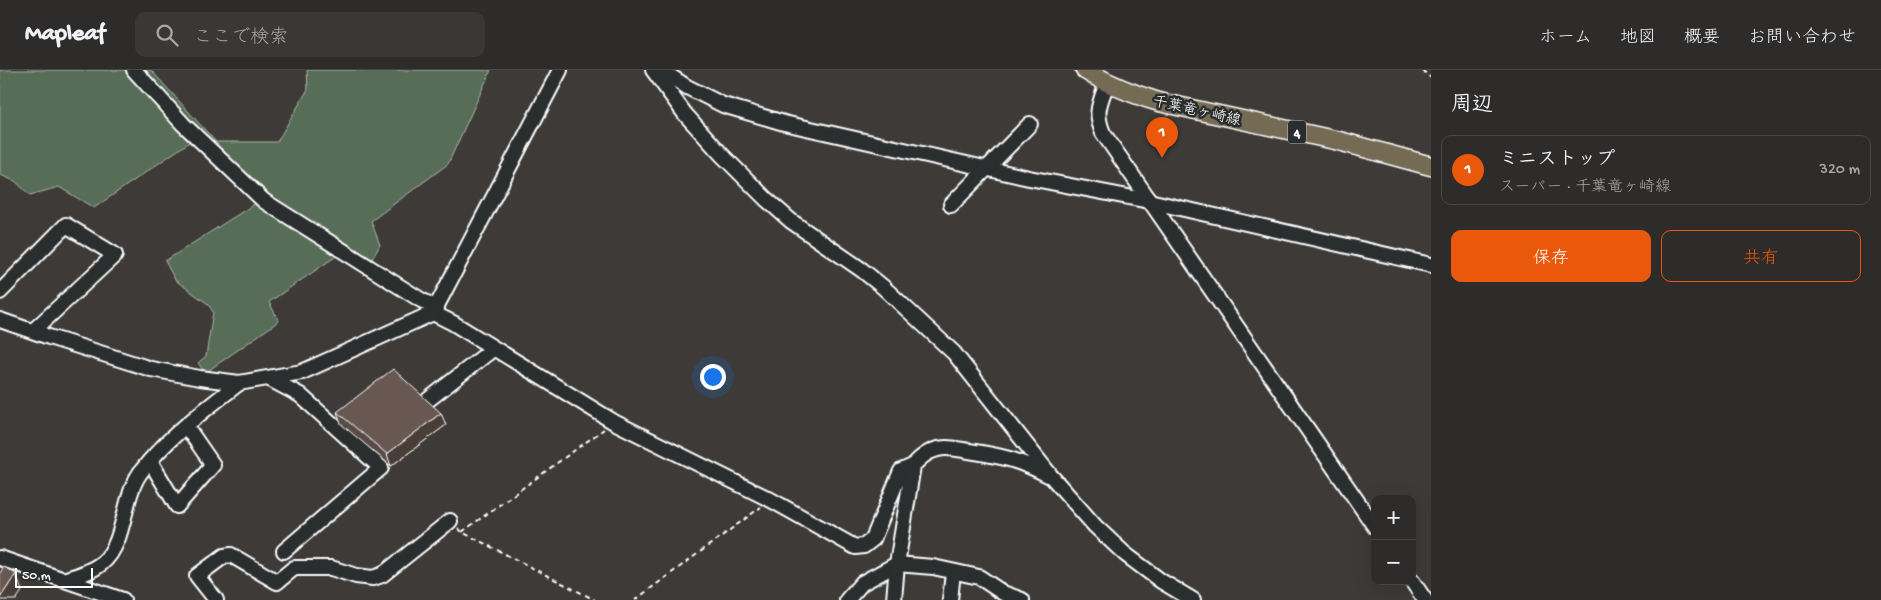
<!DOCTYPE html>
<html lang="ja">
<meta charset="utf-8">
<style>
:root{--surface:#2e2c2a;--page:#3a3836;--text:#f1f3f6;--muted:#a7a7a8;--line:#494847;--accent:#ea580c}
body{margin:0;font-family:"Gochi Hand","Klee One",sans-serif;background:var(--page);color:var(--text)}
.controls{position:absolute;right:15px;bottom:15px;display:grid;overflow:hidden;border-radius:10px;box-shadow:0 5px 20px #0002}
.controls button{width:45px;height:45px;display:grid;place-items:center;padding:0;border:0;border-bottom:1px solid var(--line);background:var(--surface);color:var(--text);font:25px sans-serif}
.scale{position:absolute;left:15px;bottom:12px;width:78px;box-sizing:border-box;padding-left:5px;border:2px solid #fff;border-top:0;font-size:14px;line-height:18px;white-space:nowrap;color:#fff;-webkit-text-stroke:4px #2a2d2e;paint-order:stroke}
.you{position:absolute;left:712px;top:306px;width:18px;height:18px;margin:-12px;border:4px solid #fff;border-radius:50%;background:#1a73e8;box-shadow:0 0 0 8px #1a73e833}
.badge{display:grid;place-items:center;width:32px;height:32px;border-radius:50%;background:var(--accent);color:#fff;font-size:16px;font-weight:700}
.pin{position:absolute;translate:-50% -41px;filter:drop-shadow(0 1px 2px #0008)}
.pin::after{content:'';position:absolute;top:26px;width:18px;height:15px;background:inherit;clip-path:polygon(0 0,100% 0,50% 100%)}
.list{margin:0;padding:0;list-style:none}
h2{display:flex;justify-content:space-between;align-items:center;height:65px;margin:0;padding:0 20px;font-size:21px}
h2 small{font-size:16px;font-weight:400;color:var(--muted)}
.list li{display:grid;grid-template-columns:32px 1fr auto;gap:15px;align-items:center;box-sizing:border-box;height:70px;margin:0 10px 10px;padding:0 10px;border:1px solid var(--line);border-radius:10px}
.list b{display:block;font-size:19px;white-space:nowrap}
.list p{margin:0;font-size:16px;white-space:nowrap;color:var(--muted)}
.list em{font-size:16px;font-style:normal;color:var(--muted)}
.actions{display:flex;gap:10px;padding:15px 20px}
.actions a{flex:1;padding:11px 0;border:1px solid var(--accent);border-radius:10px;text-align:center;font-size:18px;color:var(--accent)}
.actions .main{background:var(--accent);color:#fff}
.icon{flex:none;width:28px;height:28px;fill:none;stroke:currentColor;stroke-width:2;stroke-linecap:round;stroke-linejoin:round}
.map{position:relative;flex:none;width:1431px;height:530px;overflow:hidden}
header{display:flex;align-items:center;gap:30px;box-sizing:border-box;height:70px;padding:0 25px;background:var(--surface);border-bottom:1px solid var(--line)}
header strong{font-size:24px}
nav{display:flex;gap:28px;margin-inline-start:auto;font-size:18px}
.search{width:350px;height:45px;background:var(--page);display:flex;align-items:center;gap:12px;box-sizing:border-box;padding:0 18px;border-radius:10px;color:var(--muted);font-size:19px}
main{display:flex}
aside{flex:1;background:var(--surface)}
.map>svg:first-child{display:block}
.green{fill:#586d58;stroke:#acb6ac}
.lines{fill:none;stroke-linecap:round;stroke-linejoin:round}
.minor-casing{stroke:#fff;stroke-width:18}
.major-casing{stroke:#fff;stroke-width:21}
.path{stroke:#fff;stroke-width:2;stroke-dasharray:5 4;stroke-linecap:butt}
.minor{stroke:#2a2d2e;stroke-width:14}
.major{stroke:#746b52;stroke-width:18}
.wall{fill:#594c46;stroke:#fff}
.shaded-wall{fill:#493e39;stroke:#fff}
.building{fill:#685851;stroke:#fff}
.labels{text-anchor:middle;stroke-width:5;stroke-linejoin:round;paint-order:stroke}
.shield{fill:#2a2d2e;stroke:#bfc0c0;stroke-width:1}
.shield-label{font-size:14px;font-weight:bold;fill:#fff}
.street-label{font-size:15px;fill:#fff;stroke:#2a2d2e}
</style>
<header>
<strong>Mapleaf</strong>
<div class="search"><svg class="icon" aria-label="search" viewBox="0 0 24 24"><circle cx="10" cy="10" r="6"/><path d="M15 15l6 6"/></svg>ここで検索</div>
<nav><a>ホーム</a><a>地図</a><a>概要</a><a>お問い合わせ</a></nav>
</header>
<main>
<div class="map">
<svg width="1431" height="530" viewBox="0 0 1431 530">
<rect width="100%" height="100%" fill="#3d3a38"/>
<filter id="ink" filterUnits="userSpaceOnUse"><feTurbulence type="fractalNoise" baseFrequency=".02" numOctaves="2"/><feDisplacementMap in="SourceGraphic" scale="10" xChannelSelector="R" yChannelSelector="G"/><feConvolveMatrix kernelMatrix="1 2 1 2 8 2 1 2 1" color-interpolation-filters="sRGB"/></filter>
<g filter="url(#ink)">
<path class="green" d="M0 0H151L216 72H277L308 19 307 0H491L448 94 371 151 380 175 371 191 341 183 269 232 279 251 205 303 198 293 206 286 213 242 208 234 175 210 165 191 259 131 194 69 94 138 59 117 30 125 15 111 0 105Z"/>
<g class="lines">
<defs>
<g id="minor">
<path d="M134 0 183 54 264 131 421 230 437 238"/>
<path d="M653 0 685 44 722 85 766 129 791 151 862 200 883 217 954 283 1051 406 1095 456 1125 484 1161 511 1193 530"/>
<path d="M661 0 687 17 723 35 784 53 1029 108 1149 131 1431 195"/>
<path d="M1107 13C1100 33 1094 42 1103 63L1375 457"/>
<path d="M951 135 1030 54"/>
<path d="M0 222 66 155 115 185 33 261"/>
<path d="M433 243 453 253 614 352 771 430 855 477 864 476 873 469 901 401 913 396"/>
<path d="M0 250 49 267 151 299 200 308 239 313 302 302 433 243 560 0"/>
<path d="M268 308 300 325 381 398 284 481"/>
<path d="M428 330 493 279"/>
<path d="M150 391 177 436 213 395 186 356"/>
<path d="M0 488 123 530"/>
<path d="M63 510C76 506 91 502 102 493 126 473 122 429 140 403 167 367 205 340 239 313"/>
<path d="M1412 511 1425 530"/>
<path d="M216 530 197 506 224 486 231 485 277 512 294 498H331L356 506 373 508 382 505 450 451"/>
<path d="M847 530 862 513 897 494 933 497 979 507 1003 523 1022 530"/>
<path d="M894 530 897 494 913 396C921 386 933 378 946 378 954 378 962 380 969 381 1002 386 1019 390 1048 405"/>
<path d="M950 530 953 502"/>
</g>
<path id="major" d="M1085 0C1109 15 1133 24 1159 32L1339 71 1431 96"/>
</defs>
<use href="#minor" class="minor-casing"/>
<use href="#major" class="major-casing"/>
<g class="path">
<path d="M1422 0 1431 8"/>
<path d="M458 458 462 462 595 530"/>
<path d="M462 462 604 359"/>
<path d="M635 530 761 437"/>
</g>
<use href="#minor" class="minor"/>
<use href="#major" class="major"/>
</g>
<path class="wall" d="M337 342 446 355 391 396 341 354Z"/>
<g class="shaded-wall">
<path d="M441 343 446 355 391 396 387 384Z"/>
<path d="M16 504 22 521 16 530H0V528Z"/>
</g>
<g class="building">
<path d="M393 299 441 343 387 384 337 342Z"/>
<path d="M4 497 16 504 0 528V503Z"/>
</g>
</g>
<g class="labels">
<rect class="shield" x="1288" y="50.5" width="18" height="23" rx="4"/>
<g class="shield-label">
<text x="1297" y="67">4</text>
</g>
<g class="street-label">
<text transform="translate(1197 40) rotate(13)" y="5">千葉竜ヶ崎線</text>
</g>
</g>
</svg>
<div class="controls">
<button>+</button>
<button>−</button>
</div>
<div class="scale">50 m</div>
<div class="you"></div>
<div class="pin badge" style="left:1162px;top:88px">1</div>
</div>
<aside>
<h2>周辺<small></small></h2>
<ul class="list">
<li><span class="badge">1</span><div><b>ミニストップ</b><p>スーパー · 千葉竜ヶ崎線</p></div><em>320 m</em></li>
</ul>
<div class="actions"><a class="main">保存</a><a>共有</a></div>
</aside>
</main>
